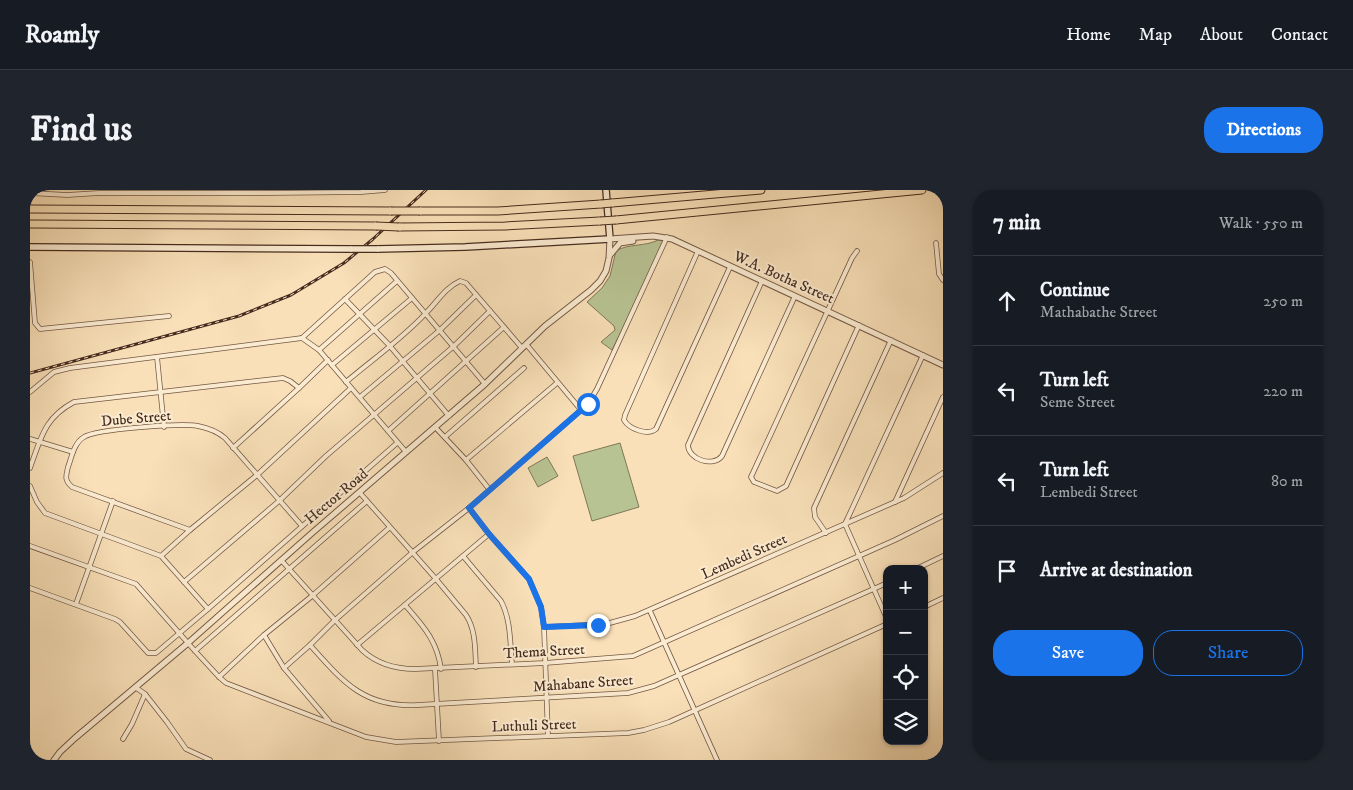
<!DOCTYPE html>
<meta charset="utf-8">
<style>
:root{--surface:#171b24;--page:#20242c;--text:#f1f3f6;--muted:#9ea1a6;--line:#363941;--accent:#1a73e8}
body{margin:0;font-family:"IM FELL DW Pica",serif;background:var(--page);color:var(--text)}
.controls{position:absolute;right:15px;bottom:15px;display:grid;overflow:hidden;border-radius:10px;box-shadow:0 1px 4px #0004}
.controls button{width:45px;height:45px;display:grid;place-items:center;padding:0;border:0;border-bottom:1px solid var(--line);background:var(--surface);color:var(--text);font:25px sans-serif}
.stop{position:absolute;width:15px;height:15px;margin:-11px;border:4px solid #1a73e8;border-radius:50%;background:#fff}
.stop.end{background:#1a73e8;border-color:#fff;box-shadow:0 1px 5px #0008}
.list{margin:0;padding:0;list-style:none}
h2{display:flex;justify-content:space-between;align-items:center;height:65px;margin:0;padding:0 20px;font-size:21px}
h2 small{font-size:16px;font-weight:400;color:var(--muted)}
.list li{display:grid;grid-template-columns:32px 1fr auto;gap:15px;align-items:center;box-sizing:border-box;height:90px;padding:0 20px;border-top:1px solid var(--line)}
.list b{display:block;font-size:19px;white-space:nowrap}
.list p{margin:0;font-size:16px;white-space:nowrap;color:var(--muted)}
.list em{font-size:16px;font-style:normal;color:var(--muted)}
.actions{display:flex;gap:10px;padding:15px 20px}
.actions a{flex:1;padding:11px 0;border:1px solid var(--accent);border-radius:20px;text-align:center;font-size:18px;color:var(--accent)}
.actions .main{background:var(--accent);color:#fff}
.icon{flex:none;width:28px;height:28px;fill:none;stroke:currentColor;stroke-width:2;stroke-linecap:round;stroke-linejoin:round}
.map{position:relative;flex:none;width:913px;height:570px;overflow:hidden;border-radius:20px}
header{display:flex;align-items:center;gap:30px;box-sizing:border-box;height:70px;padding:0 25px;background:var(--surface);border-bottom:1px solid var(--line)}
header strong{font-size:24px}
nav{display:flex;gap:28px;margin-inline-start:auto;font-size:18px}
.intro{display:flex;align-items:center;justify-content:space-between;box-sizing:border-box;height:120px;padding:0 30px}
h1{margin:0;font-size:35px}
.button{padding:12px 22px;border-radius:20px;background:var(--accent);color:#fff;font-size:18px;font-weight:700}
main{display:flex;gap:30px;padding:0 30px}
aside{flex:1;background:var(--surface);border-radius:20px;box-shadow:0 1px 4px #0004}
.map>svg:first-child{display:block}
.green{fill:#b8c393;stroke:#7f7758}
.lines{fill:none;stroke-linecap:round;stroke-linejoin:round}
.minor-casing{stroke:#735844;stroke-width:5.5}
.tertiary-casing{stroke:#735844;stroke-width:7}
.secondary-casing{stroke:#462b1d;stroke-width:8}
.motorway-casing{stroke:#462b1d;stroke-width:9}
.minor{stroke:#fbebd1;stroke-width:4}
.tertiary{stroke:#fbebd1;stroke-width:5}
.secondary{stroke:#fbebd1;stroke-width:5.5}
.motorway{stroke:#f9e0b8;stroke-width:7}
.rail-casing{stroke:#462b1d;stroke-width:3}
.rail{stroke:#fbebd1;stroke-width:1;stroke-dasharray:4;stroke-linecap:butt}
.secondary-bridge-casing{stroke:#462b1d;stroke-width:8;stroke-linecap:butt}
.motorway-bridge-casing{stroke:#462b1d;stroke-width:9;stroke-linecap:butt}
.secondary-bridge{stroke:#fbebd1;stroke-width:5.5}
.motorway-bridge{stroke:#f9e0b8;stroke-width:7}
.route{stroke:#1a73e8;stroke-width:6}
.labels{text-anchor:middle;stroke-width:4;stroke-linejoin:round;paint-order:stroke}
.street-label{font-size:15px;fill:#462b1d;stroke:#fbebd1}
</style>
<header>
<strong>Roamly</strong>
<nav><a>Home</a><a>Map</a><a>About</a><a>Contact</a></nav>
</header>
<div class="intro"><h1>Find us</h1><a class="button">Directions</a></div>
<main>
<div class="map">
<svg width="913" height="570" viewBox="0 0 913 570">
<rect width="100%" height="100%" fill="#f9e0b8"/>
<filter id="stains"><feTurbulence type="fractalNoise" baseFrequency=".004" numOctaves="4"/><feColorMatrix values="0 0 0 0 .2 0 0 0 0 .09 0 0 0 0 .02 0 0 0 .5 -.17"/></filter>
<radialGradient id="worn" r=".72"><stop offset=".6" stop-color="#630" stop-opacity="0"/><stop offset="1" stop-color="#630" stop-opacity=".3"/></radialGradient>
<g class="green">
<path d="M628 50 637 51 582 160 571 152 585 140 584 136 557 112 572 98 580 86 586 61C599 53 615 57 628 50Z"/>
<path d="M590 253 609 317 562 331 543 266Z"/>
<path d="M517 267 528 286 508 297 498 278Z"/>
</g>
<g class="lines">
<defs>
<g id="minor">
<path d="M0 3 37 5 69 3H237L331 2 355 0"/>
<path d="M906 53 909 84 913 90"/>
<path d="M668 61 595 225 594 230C599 239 618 246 626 239L700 77"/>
<path d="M827 61 822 68 721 287 724 292 747 301 756 296 829 135"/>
<path d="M0 72 5 133 10 139 139 126"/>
<path d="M732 91 658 255C658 269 683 278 692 266L765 106"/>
<path d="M315 109 359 155 419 226"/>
<path d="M272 148 345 82 355 79 361 83 455 194"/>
<path d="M272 148 289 160 376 262"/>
<path d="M496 154 551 220"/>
<path d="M289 160 367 91"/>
<path d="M127 167 134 237"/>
<path d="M302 175 382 108"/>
<path d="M316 192C342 170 373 148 396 123 407 112 416 97 430 91L436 93 492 158"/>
<path d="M0 202 24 182 40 178 272 148"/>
<path d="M330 207 410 140 446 105"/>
<path d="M405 237 436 270 459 299"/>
<path d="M358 241 474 137"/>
<path d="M415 247 494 178"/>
<path d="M0 249 43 262"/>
<path d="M203 258 269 198 298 170"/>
<path d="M436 270 527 193"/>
<path d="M0 278C11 248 14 228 44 212L253 188 260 191 269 198"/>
<path d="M0 296 7 312 15 323 131 366 178 419"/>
<path d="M330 303 406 389 436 425C446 440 445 460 446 477"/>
<path d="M865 312 913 207"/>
<path d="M439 318 459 344 499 389 511 417 514 437 518 546"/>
<path d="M815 334 893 165"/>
<path d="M815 334 857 429"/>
<path d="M160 340 42 297C34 290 36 286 38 277 42 266 44 253 54 247 66 239 152 233 168 236 178 238 187 241 195 248L272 336"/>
<path d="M796 343 785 327 784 318 861 150"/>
<path d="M0 356 106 394 165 461 189 487 196 493 336 547 366 552 598 543 614 540 639 532 857 434"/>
<path d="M131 366 160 340 227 285 321 198"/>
<path d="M433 366 471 411C481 430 480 453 482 474"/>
<path d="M251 370 332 460C346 473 365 479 385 479L515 473 603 466 865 350 913 326"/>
<path d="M886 379 913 366"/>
<path d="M154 392 249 311 296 266 424 156 460 121"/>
<path d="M0 398 85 429 90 432 118 463H126L178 419 367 253"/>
<path d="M46 414 83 311"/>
<path d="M375 415C393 436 407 450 411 479"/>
<path d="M894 417 913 408"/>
<path d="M620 421 687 570"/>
<path d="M514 437 576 434 605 426 874 308 913 283"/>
<path d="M234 445 254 478 299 531"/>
<path d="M280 455C313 492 334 518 388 515L598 503 624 496 857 393"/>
<path d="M327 455 459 344"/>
<path d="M165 461 337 311"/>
<path d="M254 478 280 455 304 431 383 362 439 318 558 214 567 199 637 47"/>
<path d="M405 479 409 551"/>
<path d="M189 487 234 445 282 406 359 338"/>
<path d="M105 497 115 504 137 532 156 559 180 570"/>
<path d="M93 549 102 534 115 504"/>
</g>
<g id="tertiary">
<path d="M580 65 590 53 603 51"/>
<path d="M24 570 30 562 45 548 158 453 282 343 455 194 515 136 561 100 570 91 576 81 579 68 580 49 623 46 642 49 913 175"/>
</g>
<g id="secondary">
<path d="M0 57 322 59"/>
<path d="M347 59 435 57 580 49 576 0"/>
</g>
<g id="motorway">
<path d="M582 13 731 0"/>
<path d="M0 19 361 21"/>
<path d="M390 21H468L571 14"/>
<path d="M586 30 892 0"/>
<path d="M0 34 346 36"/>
<path d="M369 37 475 36 570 31"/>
</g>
</defs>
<use href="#minor" class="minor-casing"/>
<use href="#tertiary" class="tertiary-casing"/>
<use href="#secondary" class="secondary-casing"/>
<use href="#motorway" class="motorway-casing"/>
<use href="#minor" class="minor"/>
<use href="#tertiary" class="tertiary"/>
<use href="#secondary" class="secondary"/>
<use href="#motorway" class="motorway"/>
<defs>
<path id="rail" d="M0 183 209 126 261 105 314 73 343 49 396 0"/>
</defs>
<use href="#rail" class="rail-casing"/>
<use href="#rail" class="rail"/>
<defs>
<path id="secondary-bridge" d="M322 59H347"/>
<g id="motorway-bridge">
<path d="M571 14 582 13"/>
<path d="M361 21H390"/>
<path d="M570 31 586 30"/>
<path d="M346 36 369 37"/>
</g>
</defs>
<use href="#secondary-bridge" class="secondary-bridge-casing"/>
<use href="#motorway-bridge" class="motorway-bridge-casing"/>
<use href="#secondary-bridge" class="secondary-bridge"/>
<use href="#motorway-bridge" class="motorway-bridge"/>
</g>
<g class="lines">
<path class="route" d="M558 214 439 318 459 344 499 389 511 417 514 437 568 435"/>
</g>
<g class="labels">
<g class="street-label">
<text transform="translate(754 87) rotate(24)" y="5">W.A. Botha Street</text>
<text transform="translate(106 228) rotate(-5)" y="5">Dube Street</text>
<text transform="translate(306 306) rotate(-40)" y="5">Hector Road</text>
<text transform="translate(714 366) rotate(-24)" y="5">Lembedi Street</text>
<text transform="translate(514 461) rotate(-3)" y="5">Thema Street</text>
<text transform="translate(553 493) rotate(-4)" y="5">Mahabane Street</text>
<text transform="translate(504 535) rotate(-2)" y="5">Luthuli Street</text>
</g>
</g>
<rect width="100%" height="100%" filter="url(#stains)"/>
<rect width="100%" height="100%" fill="url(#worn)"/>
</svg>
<div class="controls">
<button>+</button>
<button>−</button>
<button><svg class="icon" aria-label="locate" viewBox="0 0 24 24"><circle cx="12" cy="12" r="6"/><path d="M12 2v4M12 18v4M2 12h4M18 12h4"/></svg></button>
<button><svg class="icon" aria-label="layers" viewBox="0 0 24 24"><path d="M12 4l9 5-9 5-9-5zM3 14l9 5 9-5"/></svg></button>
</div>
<div class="stop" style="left:558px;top:214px"></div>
<div class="stop end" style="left:568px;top:435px"></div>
</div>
<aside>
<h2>7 min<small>Walk · 550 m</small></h2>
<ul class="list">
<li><svg class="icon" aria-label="ahead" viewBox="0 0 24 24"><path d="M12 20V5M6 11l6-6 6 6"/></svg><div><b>Continue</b><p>Mathabathe Street</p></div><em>250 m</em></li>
<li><svg class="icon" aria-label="left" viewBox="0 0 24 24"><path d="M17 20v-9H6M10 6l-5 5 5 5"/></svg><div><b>Turn left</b><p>Seme Street</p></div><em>220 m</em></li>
<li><svg class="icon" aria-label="left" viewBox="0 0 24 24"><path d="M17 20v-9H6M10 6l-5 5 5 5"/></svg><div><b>Turn left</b><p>Lembedi Street</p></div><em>80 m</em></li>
<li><svg class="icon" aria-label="arrive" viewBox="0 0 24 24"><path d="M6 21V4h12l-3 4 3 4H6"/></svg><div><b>Arrive at destination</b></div></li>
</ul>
<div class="actions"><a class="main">Save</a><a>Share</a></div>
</aside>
</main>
